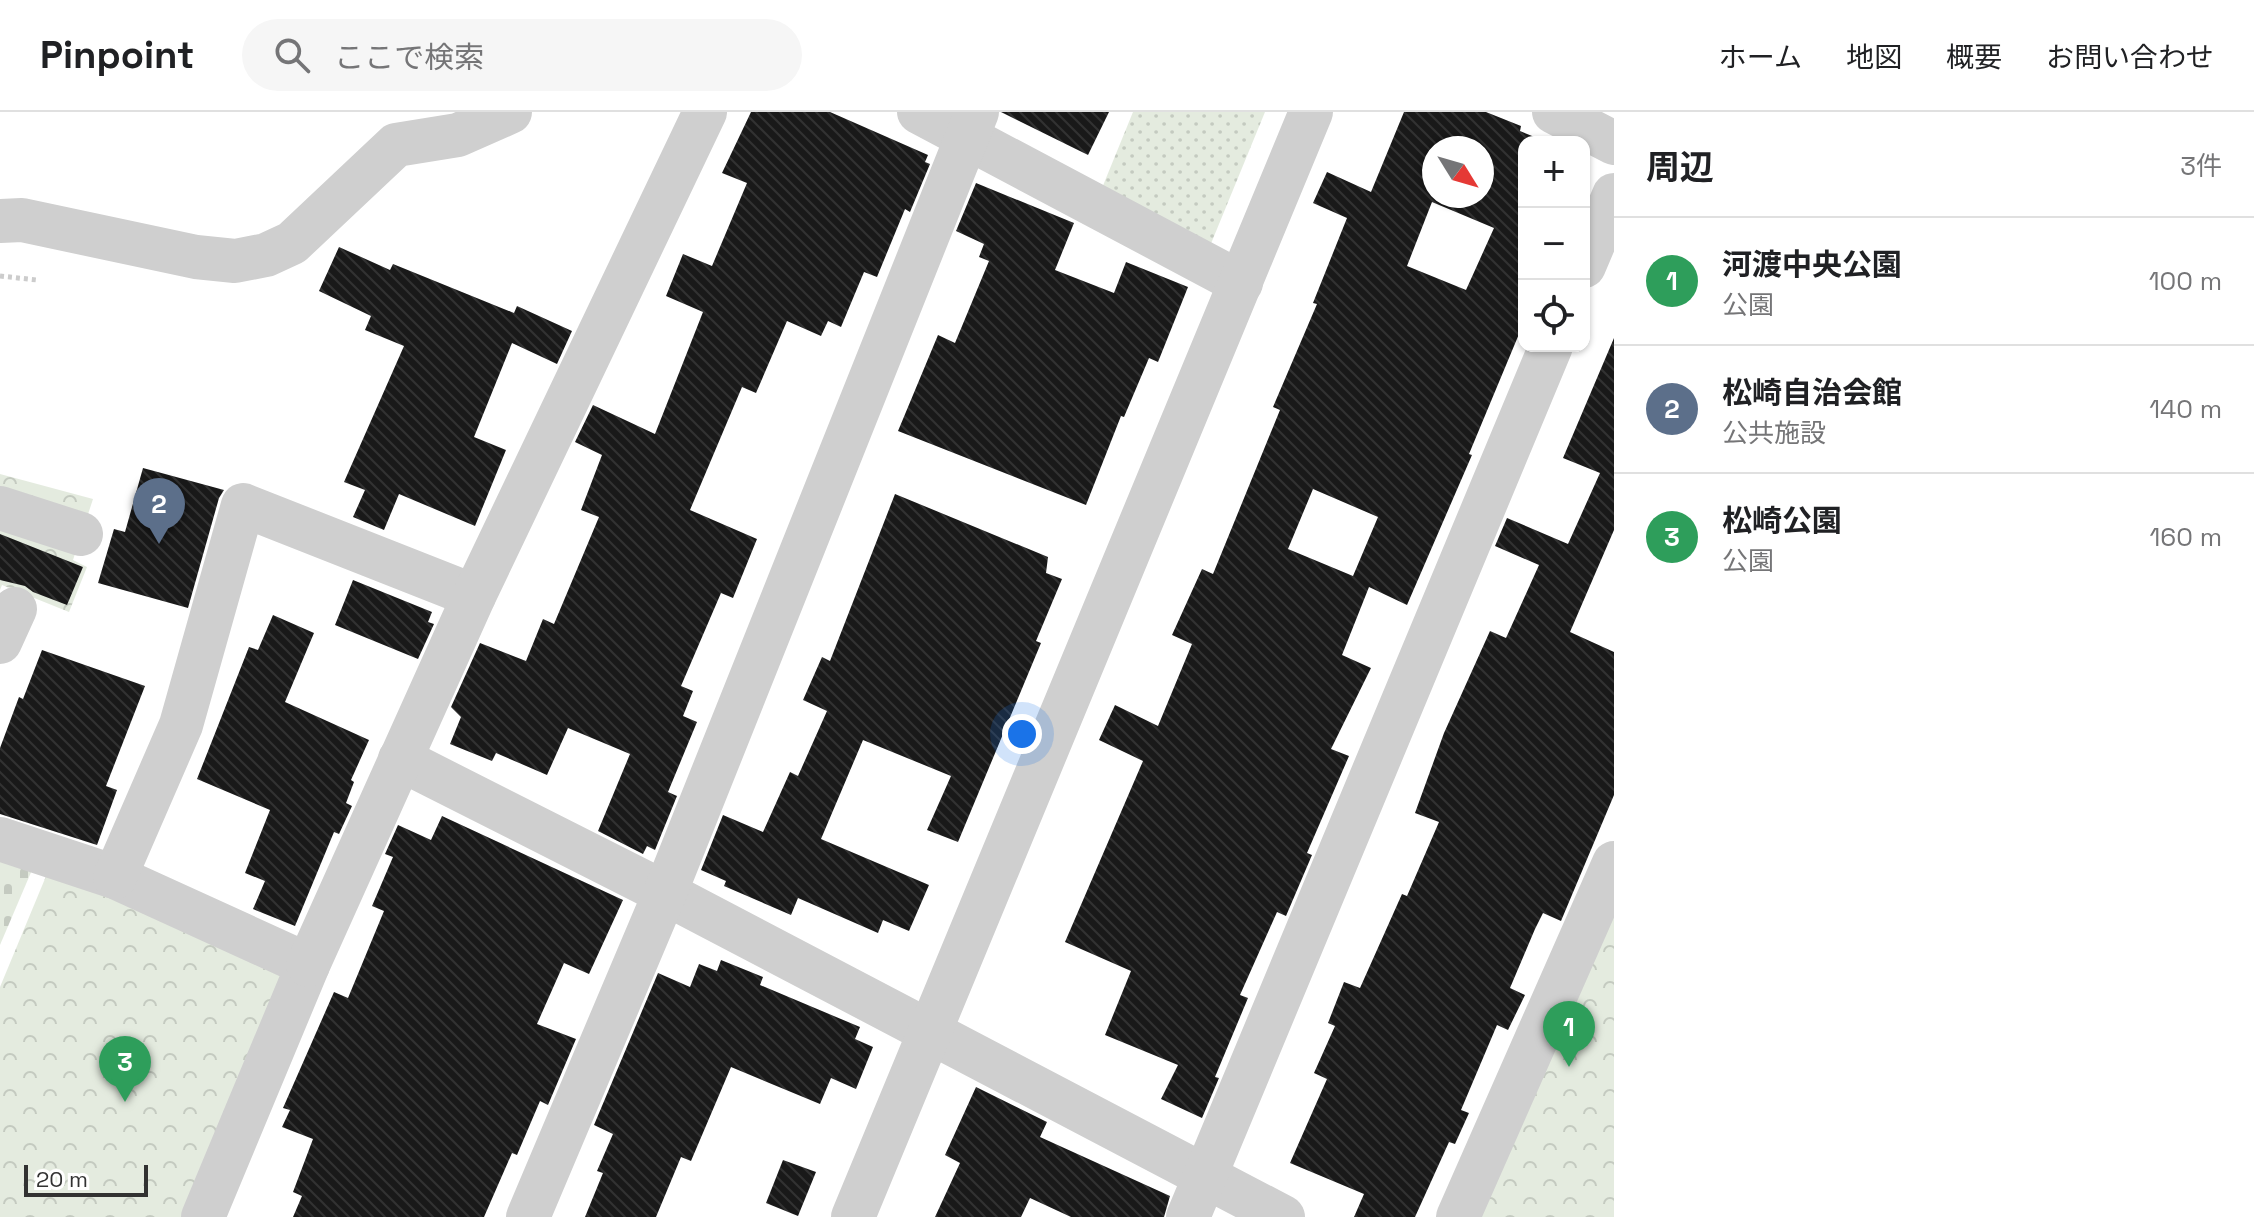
<!DOCTYPE html>
<html lang="ja">
<meta charset="utf-8">
<style>
:root{--surface:#fff;--page:#f6f6f6;--text:#202124;--muted:#757577;--line:#e0e0e0;--accent:#1a73e8}
body{margin:0;font-family:"Space Grotesk","Noto Sans JP",sans-serif;background:var(--page);color:var(--text)}
.controls{position:absolute;right:24px;top:24px;display:grid;overflow:hidden;border-radius:16px;box-shadow:0 2px 6px #0004}
.controls button{width:72px;height:72px;display:grid;place-items:center;padding:0;border:0;border-bottom:2px solid var(--line);background:var(--surface);color:var(--text);font:40px sans-serif}
.compass{position:absolute;left:1422px;top:24px;width:72px;height:72px;border-radius:50%;background:var(--surface);box-shadow:0 2px 6px #0004;rotate:127deg}
.scale{position:absolute;left:24px;bottom:20px;width:124px;box-sizing:border-box;padding-left:8px;border:4px solid #323232;border-top:0;font-size:22px;line-height:28px;white-space:nowrap;color:#323232;-webkit-text-stroke:6px #fff;paint-order:stroke}
.you{position:absolute;left:1022px;top:622px;width:28px;height:28px;margin:-20px;border:6px solid #fff;border-radius:50%;background:#1a73e8;box-shadow:0 0 0 12px #1a73e833}
.badge{display:grid;place-items:center;width:52px;height:52px;border-radius:50%;background:var(--accent);color:#fff;font-size:26px;font-weight:700}
.pin{position:absolute;translate:-50% -66px;filter:drop-shadow(0 2px 4px #0008)}
.pin::after{content:'';position:absolute;top:42px;width:28px;height:24px;background:inherit;clip-path:polygon(0 0,100% 0,50% 100%)}
.list{margin:0;padding:0;list-style:none}
h2{display:flex;justify-content:space-between;align-items:center;height:104px;margin:0;padding:0 32px;font-size:34px}
h2 small{font-size:26px;font-weight:400;color:var(--muted)}
.list li{display:grid;grid-template-columns:52px 1fr auto;gap:24px;align-items:center;box-sizing:border-box;height:128px;padding:0 32px;border-top:2px solid var(--line)}
.list b{display:block;font-size:30px;white-space:nowrap}
.list p{margin:0;font-size:26px;white-space:nowrap;color:var(--muted)}
.list em{font-size:26px;font-style:normal;color:var(--muted)}
.icon{flex:none;width:44px;height:44px;fill:none;stroke:currentColor;stroke-width:2;stroke-linecap:round;stroke-linejoin:round}
.map{position:relative;flex:none;width:1614px;height:1105px;overflow:hidden}
header{display:flex;align-items:center;gap:48px;box-sizing:border-box;height:112px;padding:0 40px;background:var(--surface);border-bottom:2px solid var(--line)}
header strong{font-size:38px}
nav{display:flex;gap:44px;margin-inline-start:auto;font-size:28px}
.search{width:560px;height:72px;background:var(--page);display:flex;align-items:center;gap:20px;box-sizing:border-box;padding:0 28px;border-radius:44px;color:var(--muted);font-size:30px}
main{display:flex}
aside{flex:1;background:var(--surface)}
.map>svg:first-child{display:block}
.grass{fill:url(#grass-dots)}
.cemetery{fill:url(#cemetery-stones)}
.park{fill:url(#park-crowns)}
.building{fill:url(#building-back-hatch);fill-rule:evenodd}
.lines{fill:none;stroke-linecap:round;stroke-linejoin:round}
.path{stroke:#ccc;stroke-width:5;stroke-dasharray:4 4;stroke-linecap:butt}
.minor{stroke:#cfcfcf;stroke-width:44}
</style>
<header>
<strong>Pinpoint</strong>
<div class="search"><svg class="icon" aria-label="search" viewBox="0 0 24 24"><circle cx="10" cy="10" r="6"/><path d="M15 15l6 6"/></svg>ここで検索</div>
<nav><a>ホーム</a><a>地図</a><a>概要</a><a>お問い合わせ</a></nav>
</header>
<main>
<div class="map">
<svg width="1614" height="1105" viewBox="0 0 1614 1105">
<defs>
<pattern id="grass-dots" width="8" height="8" patternUnits="userSpaceOnUse" patternTransform="scale(2)"><rect width="8" height="8" fill="#e4ebdf"/><path d="M2 2h.1M6 6h.1" fill="none" stroke="#c4cac0" stroke-width="1.8" stroke-linecap="round"/></pattern>
<pattern id="cemetery-stones" width="16" height="16" patternUnits="userSpaceOnUse" patternTransform="scale(2)"><rect width="16" height="16" fill="#e4ebdf"/><path d="M2 7V4a2 2 0 0 1 4 0v3zM10 15v-3a2 2 0 0 1 4 0v3z" fill="#c4cac0"/></pattern>
<pattern id="park-crowns" width="20" height="18" patternUnits="userSpaceOnUse" patternTransform="scale(2)"><rect width="20" height="18" fill="#e4ebdf"/><path d="M2 6a3 3 0 1 1 6 0M12 15a3 3 0 1 1 6 0" fill="none" stroke="#c4cac0"/></pattern>
<pattern id="building-back-hatch" width="6" height="6" patternUnits="userSpaceOnUse" patternTransform="scale(2)"><rect width="6" height="6" fill="#191919"/><path d="M-1 5l2 2M0 0l6 6M5-1l2 2" fill="none" stroke="#323232"/></pattern>
</defs>
<rect width="100%" height="100%" fill="#fff"/>
<path class="grass" d="M1133 0H1265L1210 134 1102 76Z"/>
<path class="cemetery" d="M0 747 32 758 0 833Z"/>
<g class="park">
<path d="M0 362 93 387 73 448 87 455 69 500 2 473 0 478Z"/>
<path d="M54 745 308 853 203 1105H0V875Z"/>
<path d="M1614 751V1105H1458Z"/>
</g>
<g class="building">
<path d="M751 0H830L928 43 925 50 930 52 910 100 905 97 877 165 864 160 841 215 828 209 821 224 787 209 756 281 742 275 690 398 757 427 733 486 721 481 681 574 693 579 683 604 697 610 668 680 677 684 655 738 647 734 643 742 598 719 630 642 568 616 547 663 496 641 492 649 450 632 461 605 451 595 480 531 526 549 543 507 554 512 599 405 581 398 602 343 575 330 593 293 655 322 703 200 666 184 683 142 712 154 747 71 722 61Z"/>
<path d="M1001 0H1109L1088 43Z"/>
<path d="M1404 0H1486L1521 14 1520 19 1547 30H1524V210L1469 342 1472 343 1407 493 1369 475 1342 543 1371 556 1331 637 1349 644 1307 741 1312 743 1286 804 1277 800 1240 883 1248 886 1215 965 1219 966 1202 1006 1161 987 1178 953 1105 923 1131 859 1065 830 1143 649 1099 628 1115 593 1158 614 1192 532 1172 523 1202 457 1213 462 1280 298 1273 295 1317 192 1313 191 1347 106 1313 91 1327 60 1371 80ZM1434 36H1482V84H1434ZM1432 90 1494 116 1466 178 1407 154ZM1313 377 1378 405 1353 464 1288 437Z"/>
<path d="M976 71 1074 111 1055 158 1114 181 1126 150 1188 175 1158 250 1149 246 1124 305 1121 304 1086 393 898 319 938 223 955 231 989 149 979 145 984 132 956 119Z"/>
<path d="M339 135 390 158 393 152 514 201 517 194 572 219 557 252 512 231 474 325 506 338 475 414 399 382 384 418 353 405 365 378 344 370 404 234 365 218 371 204 319 179Z"/>
<path d="M1614 226V418L1570 520 1614 540V683L1561 809 1543 801 1535 817 1510 876 1525 883 1508 918 1497 913 1461 998 1469 1001 1455 1032 1449 1030 1415 1105H1354L1364 1082 1290 1051 1327 967 1314 961 1335 914 1328 911 1344 870 1360 876 1402 782 1407 784 1439 710 1415 701 1444 621 1490 519 1506 526 1539 453 1495 434 1507 406 1568 432 1600 361 1563 346Z"/>
<path d="M143 356 224 378 219 386 188 496 98 471 114 417 125 420Z"/>
<path d="M895 382 1048 445 1046 461 1062 467 1036 529 1041 531 958 730 927 718 951 664 863 628 821 727 929 773 909 819 883 808 878 821 798 786 791 803 724 774 726 769 701 758 723 703 763 720 790 660 798 664 827 599 803 588 822 545 830 549Z"/>
<path d="M0 422 83 455 67 493 33 480 25 474 0 468Z"/>
<path d="M353 468 432 500 428 510 434 512 418 547 335 513Z"/>
<path d="M273 503 314 521 285 590 369 628 351 668 354 670 346 691 352 694 339 722 334 720 295 814 253 797 265 769 245 761 270 698 197 667 249 535 258 538Z"/>
<path d="M42 538 145 574 106 674 117 678 97 733 0 702V636L19 585 23 587Z"/>
<path d="M442 704 623 788 589 862 564 851 537 912 576 927 548 993 540 989 517 1043 512 1041 484 1105H293L302 1084 293 1080 313 1027 282 1015 290 998 283 996 334 880 348 886 384 799 372 794 393 745 385 742 398 713 431 728Z"/>
<path d="M721 848 763 865 760 873 860 915 855 927 873 935 856 977 831 966 820 992 731 955 691 1049 681 1045 656 1105H585L603 1061 597 1059 613 1022 594 1013 658 861 690 875 699 852 717 859Z"/>
<path d="M976 975 1047 1010 1040 1025 1170 1084 1164 1105H1071L1030 1086 1021 1105H935L960 1051 945 1043Z"/>
<path d="M783 1048 816 1060 798 1104 766 1091Z"/>
</g>
<g class="lines">
<path class="path" d="M0 164 37 168"/>
<g class="minor">
<path d="M919 0 1241 171"/>
<path d="M1554 0 1614 31"/>
<path d="M0 109 22 108 196 145 235 149 266 143 292 131 396 33 458 23 510 0"/>
<path d="M1584 154 1614 83"/>
<path d="M0 396 81 422"/>
<path d="M0 530 15 497"/>
<path d="M400 647 665 781 1283 1105"/>
<path d="M0 727 115 765 308 853 203 1105"/>
<path d="M115 765 181 613 243 393 474 484"/>
<path d="M308 853 474 484 705 0"/>
<path d="M528 1105 665 781 977 0"/>
<path d="M853 1105 1311 0"/>
<path d="M1188 1105 1551 234"/>
<path d="M1458 1105 1614 751"/>
</g>
</g>
</svg>
<div class="controls">
<button>+</button>
<button>−</button>
<button><svg class="icon" aria-label="locate" viewBox="0 0 24 24"><circle cx="12" cy="12" r="6"/><path d="M12 2v4M12 18v4M2 12h4M18 12h4"/></svg></button>
</div>
<svg class="compass" viewBox="-18 -18 36 36"><path d="M0-13l5 13h-10z" fill="#e53935"/><path d="M0 13l5-13h-10z" fill="#757577"/></svg>
<div class="scale">20 m</div>
<div class="you"></div>
<div class="pin badge" style="left:1569px;top:955px;background:#2e9e5b">1</div>
<div class="pin badge" style="left:159px;top:432px;background:#5c6f8a">2</div>
<div class="pin badge" style="left:125px;top:990px;background:#2e9e5b">3</div>
</div>
<aside>
<h2>周辺<small>3件</small></h2>
<ul class="list">
<li><span class="badge" style="background:#2e9e5b">1</span><div><b>河渡中央公園</b><p>公園</p></div><em>100 m</em></li>
<li><span class="badge" style="background:#5c6f8a">2</span><div><b>松崎自治会館</b><p>公共施設</p></div><em>140 m</em></li>
<li><span class="badge" style="background:#2e9e5b">3</span><div><b>松崎公園</b><p>公園</p></div><em>160 m</em></li>
</ul>
</aside>
</main>
